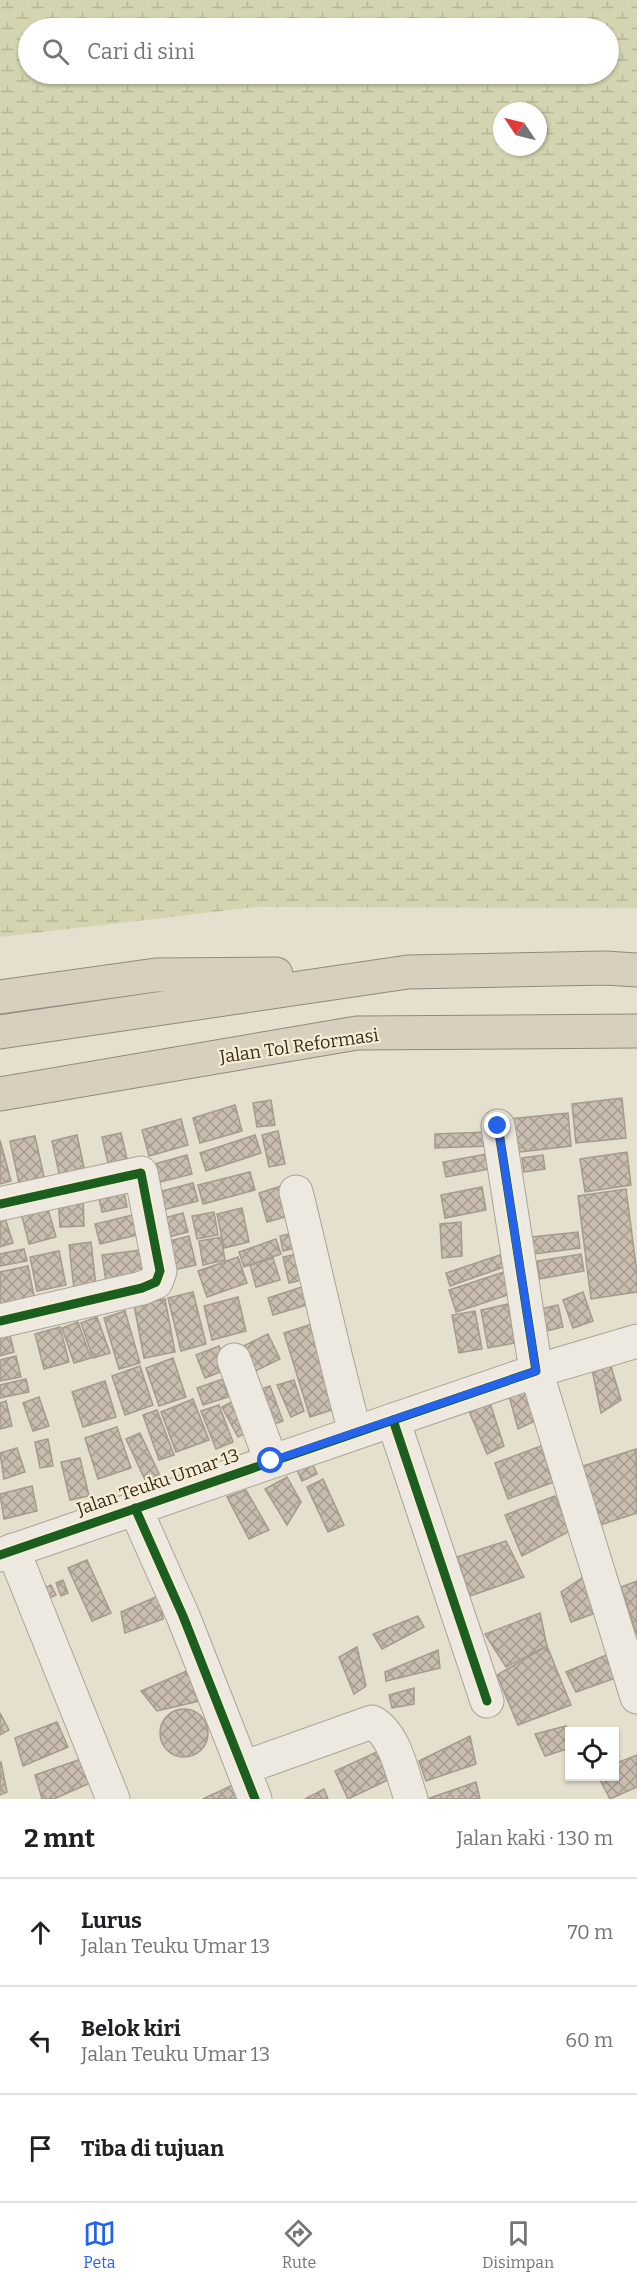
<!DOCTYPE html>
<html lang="id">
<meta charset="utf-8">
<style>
:root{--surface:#fff;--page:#f6f6f6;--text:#202124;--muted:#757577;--line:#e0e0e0;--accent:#2563eb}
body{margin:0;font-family:Bitter,serif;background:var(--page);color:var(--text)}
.controls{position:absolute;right:18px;bottom:18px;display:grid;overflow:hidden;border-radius:0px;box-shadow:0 2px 4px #0004}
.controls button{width:54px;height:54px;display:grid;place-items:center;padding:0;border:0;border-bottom:2px solid var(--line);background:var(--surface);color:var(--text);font:30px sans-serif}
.compass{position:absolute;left:493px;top:102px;width:54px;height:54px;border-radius:50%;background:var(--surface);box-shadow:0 2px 4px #0004;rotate:305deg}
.stop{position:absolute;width:18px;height:18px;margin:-14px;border:4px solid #2563eb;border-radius:50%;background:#fff}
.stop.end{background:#2563eb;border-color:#fff;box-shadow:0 2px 6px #0008}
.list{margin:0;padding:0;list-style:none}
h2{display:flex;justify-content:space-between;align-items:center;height:78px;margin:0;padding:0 24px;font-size:26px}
h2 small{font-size:20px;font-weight:400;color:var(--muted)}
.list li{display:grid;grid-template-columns:39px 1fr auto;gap:18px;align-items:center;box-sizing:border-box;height:108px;padding:0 24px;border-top:2px solid var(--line)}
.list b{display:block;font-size:22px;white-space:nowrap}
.list p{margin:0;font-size:20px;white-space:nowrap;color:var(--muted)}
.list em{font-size:20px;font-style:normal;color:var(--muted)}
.icon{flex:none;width:33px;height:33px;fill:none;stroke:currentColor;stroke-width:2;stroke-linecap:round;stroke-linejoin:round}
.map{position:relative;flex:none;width:637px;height:1799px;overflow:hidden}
.search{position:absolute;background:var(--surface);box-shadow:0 2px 4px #0004;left:18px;right:18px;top:18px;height:66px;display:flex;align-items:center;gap:15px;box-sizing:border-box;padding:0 21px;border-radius:33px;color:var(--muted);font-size:22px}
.sheet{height:402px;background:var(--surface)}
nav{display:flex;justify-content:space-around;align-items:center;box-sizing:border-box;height:84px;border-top:2px solid var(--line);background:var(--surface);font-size:16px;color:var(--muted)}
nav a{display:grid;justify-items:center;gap:3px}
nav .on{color:var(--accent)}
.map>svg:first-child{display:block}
.wetland{fill:url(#wetland-marsh);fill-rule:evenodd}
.building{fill:url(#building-cross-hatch);stroke:#a59b8d;stroke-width:1.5}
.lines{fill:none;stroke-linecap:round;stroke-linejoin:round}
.minor-casing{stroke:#aaa497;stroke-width:35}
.highway-casing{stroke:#90897e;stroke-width:35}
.minor{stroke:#ede9e0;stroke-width:33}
.highway{stroke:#d8cfbf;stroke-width:33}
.cycleway-casing{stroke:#f6edd4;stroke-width:13}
.cycleway{stroke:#1b5e20;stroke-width:9}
.route{stroke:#2563eb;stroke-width:8}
.labels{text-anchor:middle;stroke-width:4.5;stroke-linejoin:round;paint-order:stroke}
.street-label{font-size:18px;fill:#392c1f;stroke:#f6edd4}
</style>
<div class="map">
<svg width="637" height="1799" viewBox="0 0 637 1799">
<defs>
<pattern id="wetland-marsh" width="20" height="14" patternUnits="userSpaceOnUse" patternTransform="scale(1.5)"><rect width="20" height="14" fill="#d4d5b0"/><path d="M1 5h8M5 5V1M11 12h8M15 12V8" fill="none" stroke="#b7b797"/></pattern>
<pattern id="building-cross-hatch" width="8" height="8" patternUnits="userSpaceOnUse" patternTransform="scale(1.5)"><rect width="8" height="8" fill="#c9bdaf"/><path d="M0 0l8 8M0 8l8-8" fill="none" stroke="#a49a8e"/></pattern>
</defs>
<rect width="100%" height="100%" fill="#e5dfce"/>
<path class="wetland" d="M0 0H637V908L257 907 0 937ZM28 28H608V74H28ZM502 111H538V147H502Z"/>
<g class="building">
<path d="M622 1098 626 1138 576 1143 572 1104Z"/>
<path d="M271 1100 275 1125 257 1127 253 1103Z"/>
<path d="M235 1105 242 1131 200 1143 193 1118Z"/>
<path d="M568 1113 571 1146 512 1153 509 1119Z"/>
<path d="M181 1119 188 1145 149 1156 142 1130Z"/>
<path d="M278 1131 285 1164 269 1167 262 1135Z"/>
<path d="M489 1132V1146L435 1148V1134Z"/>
<path d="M121 1133 127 1159 108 1163 102 1137Z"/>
<path d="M77 1135 85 1172 60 1178 52 1141Z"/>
<path d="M255 1135 261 1153 206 1171 200 1153Z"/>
<path d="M35 1136 44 1177 19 1183 10 1141Z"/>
<path d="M0 1140 11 1181 0 1184Z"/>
<path d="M627 1152 631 1185 585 1192 580 1159Z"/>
<path d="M486 1154 490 1169 446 1177 443 1162Z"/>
<path d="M187 1155 192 1174 152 1184 147 1166Z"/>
<path d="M543 1155 545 1169 524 1172 522 1158Z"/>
<path d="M250 1172 255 1190 203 1204 198 1185Z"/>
<path d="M122 1182 127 1207 102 1212 97 1188Z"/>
<path d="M193 1183 198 1201 162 1210 158 1192Z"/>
<path d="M284 1185 292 1215 267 1222 259 1193Z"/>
<path d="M482 1187 486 1210 445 1218 441 1195Z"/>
<path d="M626 1189 637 1273V1292L591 1299 578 1196Z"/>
<path d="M83 1194 84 1226 60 1227 58 1195Z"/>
<path d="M46 1202 56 1237 29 1244 20 1209Z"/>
<path d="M242 1208 249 1242 224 1248 217 1214Z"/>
<path d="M214 1212 218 1235 197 1239 192 1216Z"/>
<path d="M183 1213 188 1232 161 1239 157 1220Z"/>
<path d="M4 1215 13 1243 0 1247V1216Z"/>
<path d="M133 1215 137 1235 100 1244 95 1224Z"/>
<path d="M461 1222 462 1256 442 1258 440 1224Z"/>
<path d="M303 1231 307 1245 283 1251 280 1236Z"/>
<path d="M578 1232 580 1248 534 1254 532 1237Z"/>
<path d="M189 1236 196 1265 165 1272 158 1244Z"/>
<path d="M221 1237 225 1260 203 1265 199 1241Z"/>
<path d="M276 1239 281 1254 244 1267 239 1252Z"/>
<path d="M91 1242 96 1286 74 1289 69 1245Z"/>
<path d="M24 1249 27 1261 0 1266V1254Z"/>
<path d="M141 1250 145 1276 106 1282 102 1255Z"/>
<path d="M59 1251 66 1285 37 1291 30 1257Z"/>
<path d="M306 1252 311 1278 289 1283 283 1257Z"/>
<path d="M581 1254 584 1271 540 1279 537 1261Z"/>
<path d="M500 1255 504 1267 450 1286 446 1273Z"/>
<path d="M238 1257 247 1283 207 1297 198 1271Z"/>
<path d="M273 1258 280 1280 256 1287 250 1265Z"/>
<path d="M28 1266 35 1301 0 1308V1272Z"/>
<path d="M504 1272 511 1294 456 1312 449 1290Z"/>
<path d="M314 1283 320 1301 273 1315 268 1298Z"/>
<path d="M193 1292 206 1344 181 1351 168 1298Z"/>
<path d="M583 1292 593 1321 573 1328 563 1300Z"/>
<path d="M238 1297 246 1331 212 1340 204 1306Z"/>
<path d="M165 1299 175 1352 144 1358 134 1305Z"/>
<path d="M508 1304 515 1343 488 1348 481 1310Z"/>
<path d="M558 1305 563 1327 546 1331 541 1309Z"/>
<path d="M125 1311 140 1363 119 1369 104 1318Z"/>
<path d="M475 1311 482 1349 459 1353 452 1315Z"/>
<path d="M97 1317 110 1353 93 1358 81 1323Z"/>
<path d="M78 1322 91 1358 74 1363 62 1328Z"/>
<path d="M318 1322 344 1406 310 1417 284 1333Z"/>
<path d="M60 1327 69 1362 44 1369 35 1334Z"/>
<path d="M9 1331 14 1352 0 1356V1334Z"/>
<path d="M268 1334 280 1359 247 1375 235 1350Z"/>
<path d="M219 1346 228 1369 205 1378 196 1355Z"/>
<path d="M16 1356 21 1377 0 1381V1360Z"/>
<path d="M608 1356 621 1400 601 1413 591 1365Z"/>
<path d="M173 1358 186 1397 159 1406 146 1368Z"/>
<path d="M140 1366 153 1405 125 1415 112 1376Z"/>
<path d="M26 1379 29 1392 0 1398V1385Z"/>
<path d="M223 1379 228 1397 203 1405 197 1388Z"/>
<path d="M294 1380 304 1411 291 1417 277 1385Z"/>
<path d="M105 1381 116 1417 83 1427 72 1392Z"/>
<path d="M526 1383 535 1421 518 1429 508 1392Z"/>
<path d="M270 1386 283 1421 263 1428 250 1393Z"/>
<path d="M39 1397 49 1426 33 1431 23 1403Z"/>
<path d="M193 1399 209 1440 176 1452 161 1412Z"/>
<path d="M237 1399 253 1429 238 1437 222 1407Z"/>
<path d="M6 1401 12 1426 0 1429V1403Z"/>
<path d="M490 1403 504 1446 487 1454 469 1411Z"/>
<path d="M219 1405 233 1442 216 1449 201 1411Z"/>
<path d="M157 1410 174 1455 159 1460 143 1415Z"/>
<path d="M117 1427 131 1468 98 1479 85 1438Z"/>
<path d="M140 1433 161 1478 147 1484 126 1439Z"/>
<path d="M48 1439 53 1466 40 1468 35 1442Z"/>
<path d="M549 1443 562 1479 508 1499 495 1463Z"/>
<path d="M17 1448 25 1472 4 1479 0 1453Z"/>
<path d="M636 1449 637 1513 600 1525 580 1467Z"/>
<path d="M80 1458 89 1496 70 1500 61 1462Z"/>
<path d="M312 1463 317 1474 302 1481 297 1470Z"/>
<path d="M287 1477 301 1502 287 1525 265 1489Z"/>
<path d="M323 1479 344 1525 328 1532 307 1487Z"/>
<path d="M32 1486 37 1511 4 1519 0 1494Z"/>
<path d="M246 1490 269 1530 249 1539 227 1497Z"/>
<path d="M555 1496 570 1531 522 1556 505 1515Z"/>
<path d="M506 1541 524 1577 470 1596 457 1557Z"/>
<path d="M87 1560 111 1613 92 1621 68 1568Z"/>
<path d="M588 1574 601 1611 571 1622 561 1592Z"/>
<path d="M63 1580 68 1593 61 1596 56 1583Z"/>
<path d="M637 1581V1635L621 1587Z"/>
<path d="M51 1585 56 1595 44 1600 40 1590Z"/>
<path d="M160 1595 163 1619 125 1633 121 1612Z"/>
<path d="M540 1613 547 1646 506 1667 485 1634Z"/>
<path d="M418 1616 424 1627 382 1649 373 1634Z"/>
<path d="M547 1646 571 1705 518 1725 497 1675Z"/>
<path d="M357 1647 366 1686 354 1694 339 1657Z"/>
<path d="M438 1650 440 1668 386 1681 385 1672Z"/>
<path d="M609 1654 621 1676 576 1692 566 1672Z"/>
<path d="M189 1670 204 1700 157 1711 141 1691Z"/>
<path d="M414 1688V1704L392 1708 389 1695Z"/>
<circle cx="184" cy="1733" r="24"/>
<path d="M0 1713 9 1730 0 1735Z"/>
<path d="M57 1722 68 1747 23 1766 15 1738Z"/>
<path d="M566 1726 570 1748 545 1756 535 1734Z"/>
<path d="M470 1736 476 1764 426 1781 419 1761Z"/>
<path d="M383 1749 392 1778 348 1799 335 1771Z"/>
<path d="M637 1755V1787L610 1799 598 1776H614V1764Z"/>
<path d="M84 1758 90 1783 54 1799H42L35 1775Z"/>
<path d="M1 1762 7 1792 0 1795V1763Z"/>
<path d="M476 1782 480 1799H427Z"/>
<path d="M237 1783 242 1799H203Z"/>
<path d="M324 1789 328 1799H305Z"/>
</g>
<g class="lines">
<defs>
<g id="minor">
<path d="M296 1192C316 1272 333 1353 355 1432"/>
<path d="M0 1204 141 1173 160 1271 156 1282 142 1288 0 1321"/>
<path d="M637 1341 536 1371 637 1697"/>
<path d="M234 1360 271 1461"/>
<path d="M393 1420 487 1701"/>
<path d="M135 1508 183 1616 255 1799"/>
<path d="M13 1550 113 1799"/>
<path d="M0 1555 536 1371 498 1126"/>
<path d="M243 1768 372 1722C396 1735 402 1774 411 1799"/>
</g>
<g id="highway">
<path d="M0 997 156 975 276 974"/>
<path d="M0 1032 408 972 605 968 637 970"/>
<path d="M0 1094 357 1033 637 1031"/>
</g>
</defs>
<use href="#minor" class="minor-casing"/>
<use href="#highway" class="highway-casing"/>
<use href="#minor" class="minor"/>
<use href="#highway" class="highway"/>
<defs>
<g id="cycleway">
<path d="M0 1204 141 1173 160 1271 156 1282 142 1288 0 1321"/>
<path d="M393 1420 487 1701"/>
<path d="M135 1508 183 1616 255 1799"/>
<path d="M0 1555 536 1371 498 1126"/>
</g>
</defs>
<use href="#cycleway" class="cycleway-casing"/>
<use href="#cycleway" class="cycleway"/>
</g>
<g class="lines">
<path class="route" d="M271 1461 536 1371 498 1126"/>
</g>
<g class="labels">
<g class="street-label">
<text transform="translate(299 1046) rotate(-8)" y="6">Jalan Tol Reformasi</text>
<text transform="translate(158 1482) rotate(-19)" y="6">Jalan Teuku Umar 13</text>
</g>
</g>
</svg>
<div class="controls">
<button><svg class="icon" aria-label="locate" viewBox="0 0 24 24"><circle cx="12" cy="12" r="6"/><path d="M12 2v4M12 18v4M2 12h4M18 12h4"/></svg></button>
</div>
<svg class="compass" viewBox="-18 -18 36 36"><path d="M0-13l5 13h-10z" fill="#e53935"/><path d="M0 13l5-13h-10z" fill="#757577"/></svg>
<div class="stop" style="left:271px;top:1461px"></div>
<div class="stop end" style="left:498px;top:1126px"></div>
<div class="search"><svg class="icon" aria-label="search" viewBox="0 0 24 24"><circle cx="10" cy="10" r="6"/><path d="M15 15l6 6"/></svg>Cari di sini</div>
</div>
<section class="sheet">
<h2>2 mnt<small>Jalan kaki · 130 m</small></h2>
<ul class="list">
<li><svg class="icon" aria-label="ahead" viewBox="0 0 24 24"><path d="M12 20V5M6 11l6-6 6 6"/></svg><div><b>Lurus</b><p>Jalan Teuku Umar 13</p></div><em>70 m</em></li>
<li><svg class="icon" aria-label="left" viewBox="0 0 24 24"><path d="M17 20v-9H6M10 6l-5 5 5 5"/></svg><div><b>Belok kiri</b><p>Jalan Teuku Umar 13</p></div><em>60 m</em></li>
<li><svg class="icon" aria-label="arrive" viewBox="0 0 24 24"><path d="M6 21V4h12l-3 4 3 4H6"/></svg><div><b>Tiba di tujuan</b></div></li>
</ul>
</section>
<nav>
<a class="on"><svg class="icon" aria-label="map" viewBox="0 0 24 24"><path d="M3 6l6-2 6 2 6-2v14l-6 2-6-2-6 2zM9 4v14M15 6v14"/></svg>Peta</a>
<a><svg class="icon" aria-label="directions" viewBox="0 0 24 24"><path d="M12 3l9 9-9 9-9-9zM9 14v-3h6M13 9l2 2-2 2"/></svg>Rute</a>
<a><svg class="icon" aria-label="saved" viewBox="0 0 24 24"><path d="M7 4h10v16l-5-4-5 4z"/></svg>Disimpan</a>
</nav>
